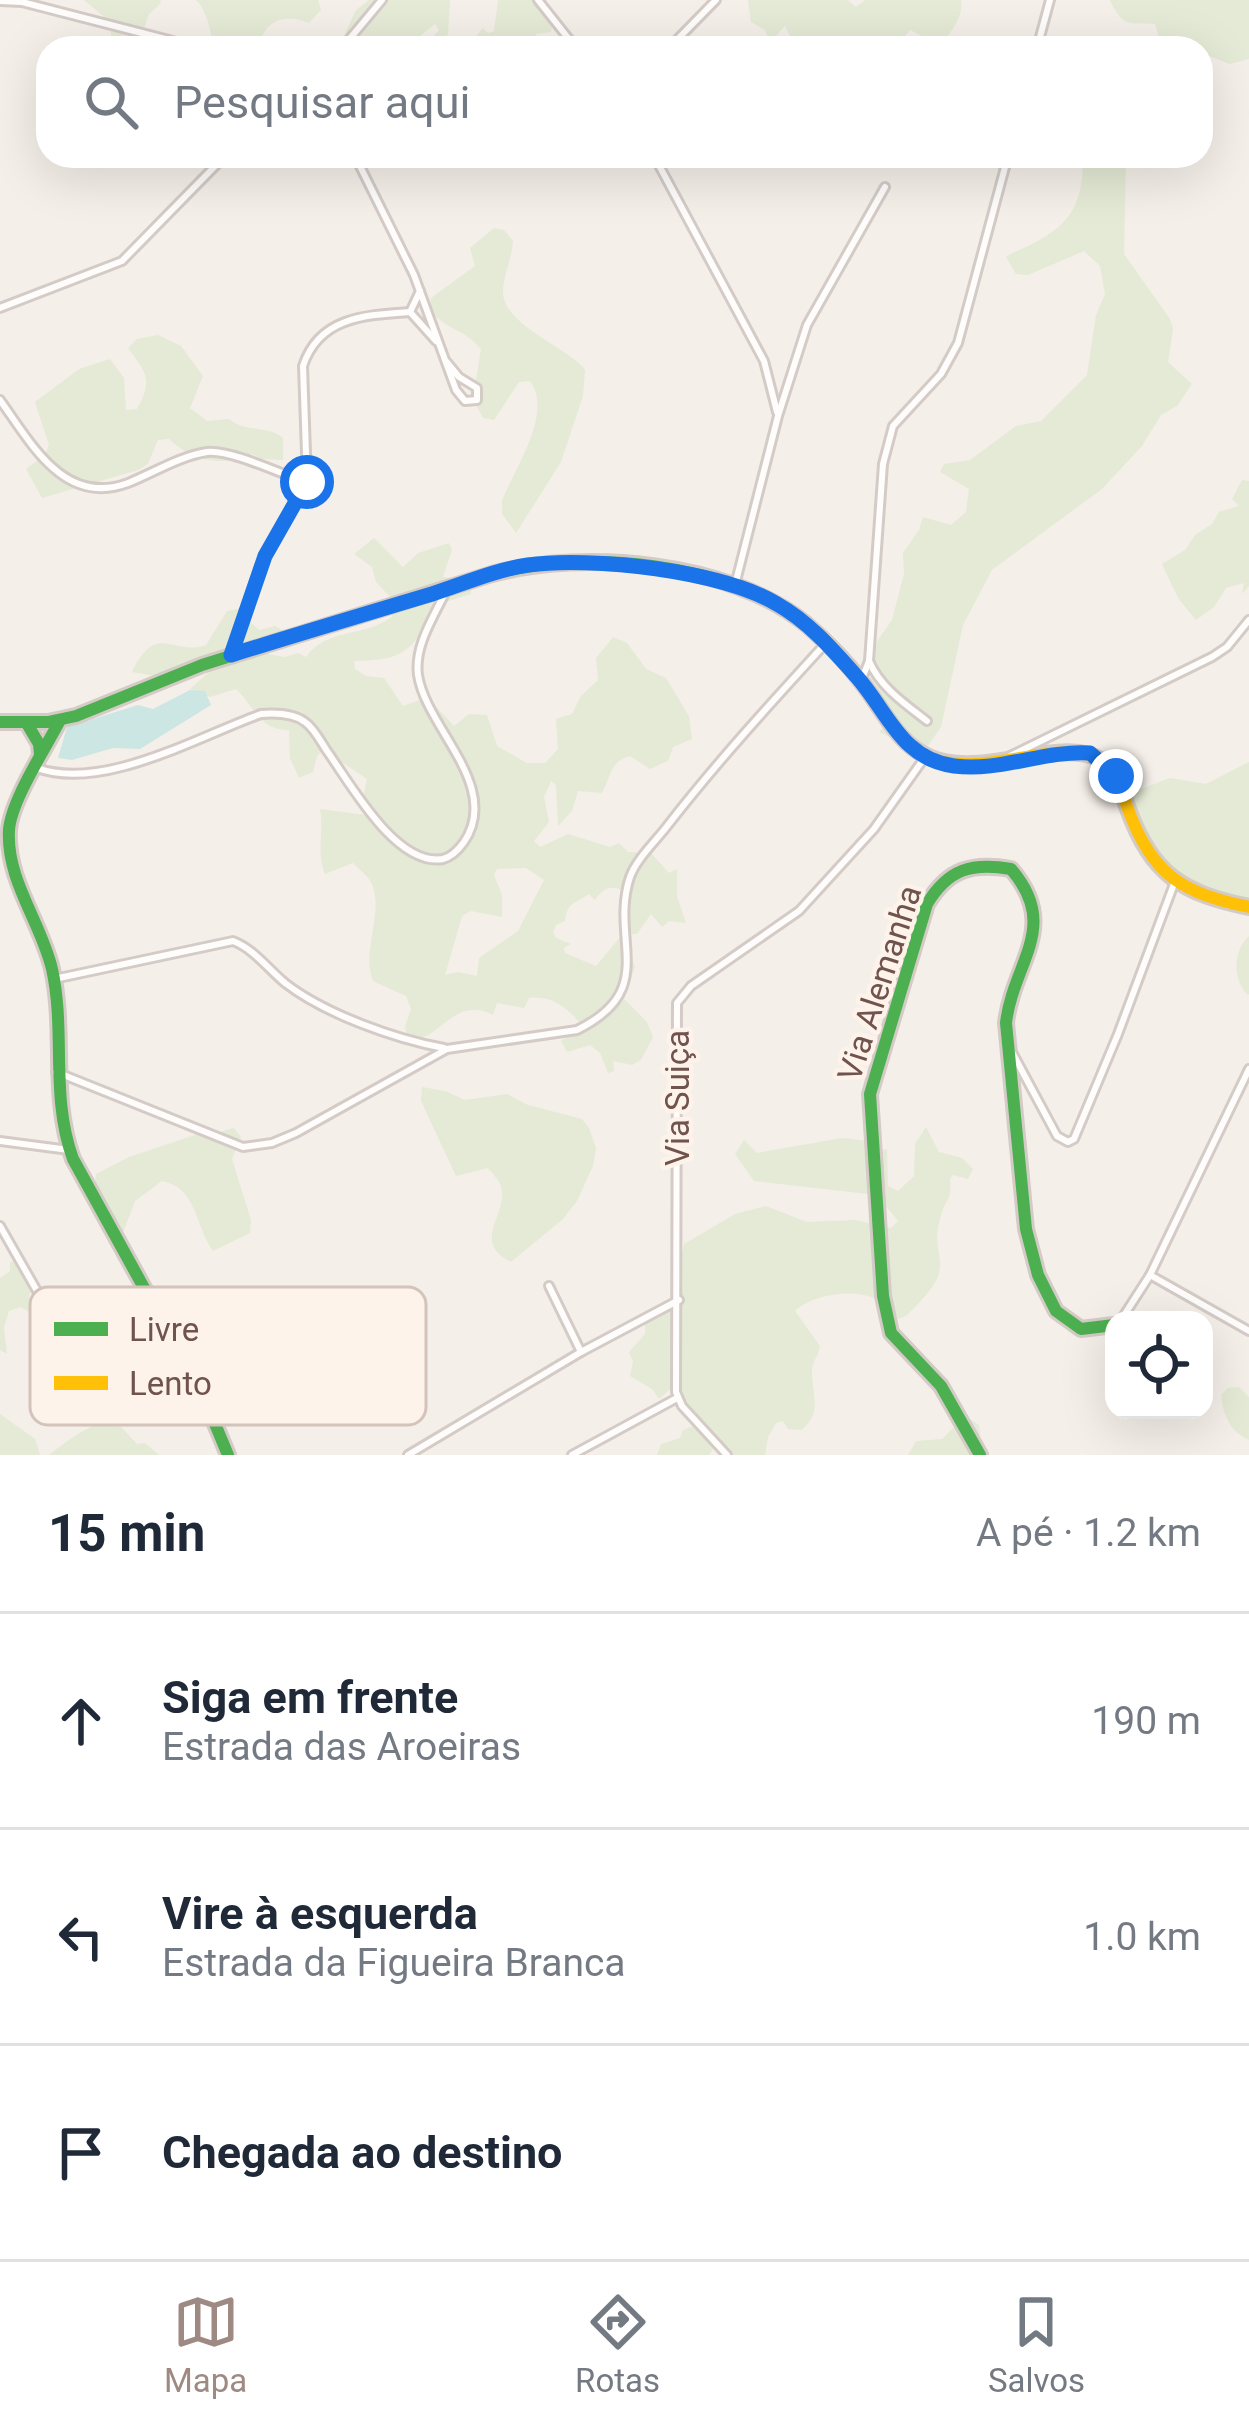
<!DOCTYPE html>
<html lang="pt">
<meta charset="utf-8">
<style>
:root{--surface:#fff;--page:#f6f6f7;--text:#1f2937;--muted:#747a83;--line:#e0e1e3;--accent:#9f8a83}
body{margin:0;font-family:Roboto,sans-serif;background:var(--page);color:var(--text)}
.controls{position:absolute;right:36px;bottom:36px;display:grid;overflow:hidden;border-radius:24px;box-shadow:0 12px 48px #0002}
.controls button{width:108px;height:108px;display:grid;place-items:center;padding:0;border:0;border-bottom:3px solid var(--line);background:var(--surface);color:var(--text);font:60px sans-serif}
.stop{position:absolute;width:36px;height:36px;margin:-27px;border:9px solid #1a73e8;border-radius:50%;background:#fff}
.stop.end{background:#1a73e8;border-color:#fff;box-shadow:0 3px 12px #0008}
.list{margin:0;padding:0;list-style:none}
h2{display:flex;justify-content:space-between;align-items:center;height:156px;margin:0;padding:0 48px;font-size:51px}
h2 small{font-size:39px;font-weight:400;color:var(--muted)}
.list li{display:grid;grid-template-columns:78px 1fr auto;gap:36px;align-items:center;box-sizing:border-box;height:216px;padding:0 48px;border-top:3px solid var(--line)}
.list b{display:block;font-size:45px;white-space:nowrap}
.list p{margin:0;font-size:39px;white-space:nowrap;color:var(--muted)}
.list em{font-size:39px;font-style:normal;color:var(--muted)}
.icon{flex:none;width:66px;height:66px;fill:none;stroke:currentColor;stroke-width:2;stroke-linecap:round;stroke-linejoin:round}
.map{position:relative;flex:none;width:1249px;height:1455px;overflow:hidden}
.search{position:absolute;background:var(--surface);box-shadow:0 12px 48px #0002;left:36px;right:36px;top:36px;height:132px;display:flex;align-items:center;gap:30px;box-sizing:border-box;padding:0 42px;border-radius:36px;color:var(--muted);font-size:45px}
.sheet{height:804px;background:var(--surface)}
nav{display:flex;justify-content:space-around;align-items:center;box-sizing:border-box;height:168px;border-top:3px solid var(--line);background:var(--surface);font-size:33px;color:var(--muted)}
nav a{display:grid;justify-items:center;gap:6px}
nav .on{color:var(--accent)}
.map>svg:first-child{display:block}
.green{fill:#e4ead5;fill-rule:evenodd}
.water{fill:#cce6e3}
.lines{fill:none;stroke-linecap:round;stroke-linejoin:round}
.street-casing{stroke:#d4cbc7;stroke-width:12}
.fast-casing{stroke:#d4cac6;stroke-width:18}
.slow-casing{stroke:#d4cac6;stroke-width:18}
.street{stroke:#fefdfc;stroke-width:6}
.fast{stroke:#4caf50;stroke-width:12}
.slow{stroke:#ffc107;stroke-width:12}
.route{stroke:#1a73e8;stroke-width:15}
.labels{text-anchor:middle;stroke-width:9;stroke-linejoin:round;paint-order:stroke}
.street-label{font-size:33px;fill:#70534c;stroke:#fdf3ea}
.key{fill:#fdf3ea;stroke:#d3c3bb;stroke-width:3}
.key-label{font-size:33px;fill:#70534c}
</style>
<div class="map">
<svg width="1249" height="1455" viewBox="0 0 1249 1455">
<rect width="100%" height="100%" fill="#f5efe9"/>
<g class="green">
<path d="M84 0H160L161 3 149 14 141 37 127 45 112 39 109 21Z"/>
<path d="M196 0H318L321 10 309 23C290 15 268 17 261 40L265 48H212C213 34 206 9 196 0Z"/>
<path d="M369 0H450L448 34 439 48H423L439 30 435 24 415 40C402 41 388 32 379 48H352L342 40 356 10Z"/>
<path d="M498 0H538L552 28 551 32 536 34 537 40 549 45 564 35 576 48H466L483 28 488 33 494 31Z"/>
<path d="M748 0H848L856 7 865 0H961C964 19 949 31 941 48H923H934L935 43 910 30 904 37 903 48H796L785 26 774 38H768L765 30 751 22Z"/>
<path d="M1110 0H1249V59L1230 64 1209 56 1201 60V48H1162L1155 24C1130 22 1123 29 1110 0Z"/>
<path d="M1083 156H1126L1124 254 1170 319 1173 329 1168 362 1192 384 1177 406 1161 415 1142 446 1102 489 992 570 963 625 941 727 923 753 879 732 885 726 865 680 874 676 871 650 892 620 904 574 903 553 919 530 923 517 951 525 966 512 969 489 940 472 944 464 970 460 1016 426 1041 421 1087 375 1096 315 1105 294 1100 266 1084 251 1028 275 1016 274 1006 257C1015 251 1023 249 1032 244 1074 223 1083 200 1083 156Z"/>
<path d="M494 228 504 230 513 241C512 258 504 274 503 289 500 325 569 347 585 370L583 396 561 462 516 533 502 514V501C514 469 554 413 530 381L519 382 494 420 483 418 473 399 481 349C466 330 444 329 429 309L431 298 475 266 470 248Z"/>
<path d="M158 335 181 346 203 376 190 408 207 421 229 419C245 433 268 425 283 438V460L261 459 252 454C222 467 194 462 169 439L158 440 148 464 138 470 42 498 26 469 45 455 49 445 35 402 79 369 110 359 124 378 126 410 137 409C153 381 147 373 128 348L137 339Z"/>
<path d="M1242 480 1249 481V586L1242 594 1244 583 1226 588 1214 607 1196 620 1178 598 1162 564 1185 550 1195 535 1212 524 1219 512 1239 506 1232 499Z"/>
<path d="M374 538 403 567 418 553 449 543 452 550 443 577 471 580V594L436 605C429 614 429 622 422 632 401 662 384 659 354 661L355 669 366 676 384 678 403 706 420 700 432 702 454 726 469 714 487 715 497 746 527 763H545L558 749 556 719 572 714 581 696 598 680 596 658 613 637 627 643 646 669 666 678 689 716 692 739 673 747 668 761 650 769 630 756C610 761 611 776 602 793L578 791 572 811 558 826 556 785 551 781 544 797 549 822 534 841 540 847 568 834 610 847 619 843 628 852 651 853 669 873 677 869V896L686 923 669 921 662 927 651 914 637 934H632L627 926 625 892C612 884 603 888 595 900L589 894C576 903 567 902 565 921L556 925 553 932 556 938 571 944 564 948 565 953 596 966 621 936 635 967 624 999 647 1022 653 1037 641 1060 632 1065 613 1061 614 1071 608 1073 600 1053 590 1045 567 1052 561 1041 583 1027C569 1009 553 995 529 998L524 1008 497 1003 493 1015C454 994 439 1043 408 1040L405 1027 411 1009 406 996 373 981C361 950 384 915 372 884 369 877 359 869 353 863L325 874C316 851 324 833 320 809L366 815 362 803 367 779 343 763 327 746 317 756 313 772 299 778 290 758 289 730C260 731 255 707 236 689L210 697 190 689 211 670 234 658 162 677 132 672C157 620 172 657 206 645L227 611 243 608 242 615 259 630 275 626 292 635 261 653 285 657 298 653 306 657C328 627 363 638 392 617V599L376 582 372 567 354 554ZM526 868 544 880 518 931 479 958 477 976 458 972 445 975 462 916 471 911 502 917V895L494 875 497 869Z"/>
<path d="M1249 762V902L1175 886 1141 834 1130 793 1170 778 1206 784Z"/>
<path d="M1249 936V994L1248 995C1232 980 1233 950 1249 936Z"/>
<path d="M422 1087 445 1091 465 1100 507 1094 528 1105 582 1119 589 1128 596 1148 593 1166 577 1201 563 1219 511 1262C468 1241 512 1212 500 1184 500 1182 489 1169 488 1168L456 1176 421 1101Z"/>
<path d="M926 1127 939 1152 962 1158 973 1169 968 1179 953 1175 950 1179C952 1204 946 1196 941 1215 927 1260 960 1261 917 1305 908 1314 906 1318 893 1320 889 1314 886 1308 881 1303 862 1286 812 1294 795 1311L820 1346C818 1358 811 1362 812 1374 813 1396 822 1414 801 1430L788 1429 783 1421 776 1423 768 1437 765 1455H722L713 1449 709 1455H657L661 1444 680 1438 683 1430 693 1426 685 1417 675 1385 659 1399 652 1389 630 1376 633 1362 629 1352 645 1334V1322L672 1302 684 1244 735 1214 766 1206 807 1222 856 1220 891 1228 898 1221 877 1195 754 1181 735 1154 744 1140 757 1153 842 1138 877 1142 882 1150 887 1149 888 1186 898 1191 914 1176 915 1144Z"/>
<path d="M234 1128 241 1137 232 1159 251 1220 250 1233 213 1251C195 1226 197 1187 162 1181L135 1201 121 1238 95 1187 96 1174 129 1157 201 1133 212 1134Z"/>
<path d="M16 1261 23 1265 32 1288 29 1297 32 1307 41 1309 44 1317H37L21 1307 9 1311 4 1327 7 1354 0 1350V1278L10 1271V1262Z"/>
<path d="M1239 1387 1249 1397V1440C1230 1432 1223 1415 1221 1395L1228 1388Z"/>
<path d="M0 1414 35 1439 40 1455H0Z"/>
<path d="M965 1416 979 1425 981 1443 976 1452 981 1455H908L916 1441 942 1439Z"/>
<path d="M100 1423 121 1427 137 1444 145 1443 159 1455H49C60 1446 86 1427 100 1423Z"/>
</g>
<path class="water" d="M190 690 205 691 211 705 140 749 113 748 72 760 58 758 67 727 138 705 153 709Z"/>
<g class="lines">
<defs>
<g id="street">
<path d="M538 0 576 48"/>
<path d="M0 1 22 2 200 48"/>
<path d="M342 48 382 0"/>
<path d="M669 48 716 0"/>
<path d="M1037 48 1050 0"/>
<path d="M355 156 414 275 456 390 465 401 477 400V388L459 377 445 360"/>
<path d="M654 156 764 361 777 412"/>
<path d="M0 308 122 261 225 156"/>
<path d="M410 312 436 341"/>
<path d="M410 312 420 291"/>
<path d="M0 400C31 443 64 507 128 483 153 473 180 456 207 452 229 449 282 474 305 482"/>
<path d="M735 585 778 416 807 325 885 187"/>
<path d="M232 653 265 556 307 482 303 366C319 317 365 315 410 312"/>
<path d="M869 661C880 687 905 704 927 721"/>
<path d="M861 681 869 661 883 464 893 426 941 374 958 343 1008 156"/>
<path d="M1004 759 1212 657 1227 647 1249 620"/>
<path d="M37 768C103 792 199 736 261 714 275 713 293 713 305 722 314 728 321 742 327 751 350 783 396 867 443 859 451 857 459 849 464 842 502 786 426 728 418 675 414 645 435 615 447 589"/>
<path d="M54 979 233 941C254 949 268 969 285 983 325 1014 395 1039 444 1048"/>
<path d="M1013 1054 1057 1136 1068 1142 1074 1139 1118 1034 1174 884"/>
<path d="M56 1072 243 1147 272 1143 296 1133 447 1049 577 1030C660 989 609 940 630 877 637 858 656 841 668 825 717 762 771 703 825 644"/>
<path d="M0 1141 69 1150"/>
<path d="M0 1226 89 1382"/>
<path d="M1150 1275 1249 1331"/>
<path d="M549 1286 581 1352"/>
<path d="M1121 1320 1150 1275 1249 1069"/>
<path d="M67 1340 148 1296"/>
<path d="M408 1455 581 1352 679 1300"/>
<path d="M572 1455 677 1398"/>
<path d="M727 1455 682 1406 676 1392 677 1003 691 986 799 911 874 829 925 757"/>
</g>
<g id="fast">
<path d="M0 722H48L76 716 202 665 492 574C586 549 729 562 806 624"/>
<path d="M26 722 39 744 40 755"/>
<path d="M59 722C45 749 11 801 9 830 6 880 41 922 52 969 66 1032 50 1096 73 1159L203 1395 228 1455"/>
<path d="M980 1455 941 1386 891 1333 883 1296 870 1094 927 904C948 869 972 862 1011 869 1061 927 1013 962 1006 1023L1026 1229 1038 1275 1056 1311 1081 1329 1114 1325"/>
</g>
<path id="slow" d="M806 624C827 642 847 662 863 684 884 711 898 745 931 758 983 780 1065 734 1102 761 1117 772 1122 792 1128 809 1152 875 1182 893 1249 907"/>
</defs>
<use href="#street" class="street-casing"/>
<use href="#fast" class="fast-casing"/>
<use href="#slow" class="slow-casing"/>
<use href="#street" class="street"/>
<use href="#fast" class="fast"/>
<use href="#slow" class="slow"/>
</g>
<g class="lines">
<path class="route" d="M307 482 265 556 231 655C298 634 365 614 432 594 463 584 495 570 528 565 591 556 723 571 777 604 809 622 833 650 857 677 888 712 901 759 954 766 1001 772 1044 750 1090 753L1116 776"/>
</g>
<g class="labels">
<g class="street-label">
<text transform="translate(879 983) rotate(-72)" y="12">Via Alemanha</text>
<text transform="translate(677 1098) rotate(-90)" y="12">Via Suiça</text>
</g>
</g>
<rect x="30" y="1287" width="396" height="138" rx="18" class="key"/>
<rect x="54" y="1322" width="54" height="14" fill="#4caf50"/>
<rect x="54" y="1376" width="54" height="14" fill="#ffc107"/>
<g class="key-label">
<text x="129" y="1341">Livre</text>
<text x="129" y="1395">Lento</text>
</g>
</svg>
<div class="controls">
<button><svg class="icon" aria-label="locate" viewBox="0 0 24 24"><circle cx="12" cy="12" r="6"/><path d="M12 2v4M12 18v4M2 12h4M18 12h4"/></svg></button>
</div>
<div class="stop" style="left:307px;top:482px"></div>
<div class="stop end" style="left:1116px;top:776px"></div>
<div class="search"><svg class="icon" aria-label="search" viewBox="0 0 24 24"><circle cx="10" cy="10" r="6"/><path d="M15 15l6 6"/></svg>Pesquisar aqui</div>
</div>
<section class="sheet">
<h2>15 min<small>A pé · 1.2 km</small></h2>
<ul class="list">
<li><svg class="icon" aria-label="ahead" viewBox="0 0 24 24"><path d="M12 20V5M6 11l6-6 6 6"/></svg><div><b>Siga em frente</b><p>Estrada das Aroeiras</p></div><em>190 m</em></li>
<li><svg class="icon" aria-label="left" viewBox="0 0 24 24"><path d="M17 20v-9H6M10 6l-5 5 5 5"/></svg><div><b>Vire à esquerda</b><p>Estrada da Figueira Branca</p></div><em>1.0 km</em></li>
<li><svg class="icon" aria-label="arrive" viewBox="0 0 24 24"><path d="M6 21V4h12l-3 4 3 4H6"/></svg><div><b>Chegada ao destino</b></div></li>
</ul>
</section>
<nav>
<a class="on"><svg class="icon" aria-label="map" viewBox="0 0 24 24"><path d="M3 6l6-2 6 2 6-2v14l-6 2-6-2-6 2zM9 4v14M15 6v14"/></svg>Mapa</a>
<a><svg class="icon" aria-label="directions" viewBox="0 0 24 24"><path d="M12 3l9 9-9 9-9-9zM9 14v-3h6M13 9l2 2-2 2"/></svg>Rotas</a>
<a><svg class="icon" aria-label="saved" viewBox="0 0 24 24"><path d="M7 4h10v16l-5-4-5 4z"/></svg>Salvos</a>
</nav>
